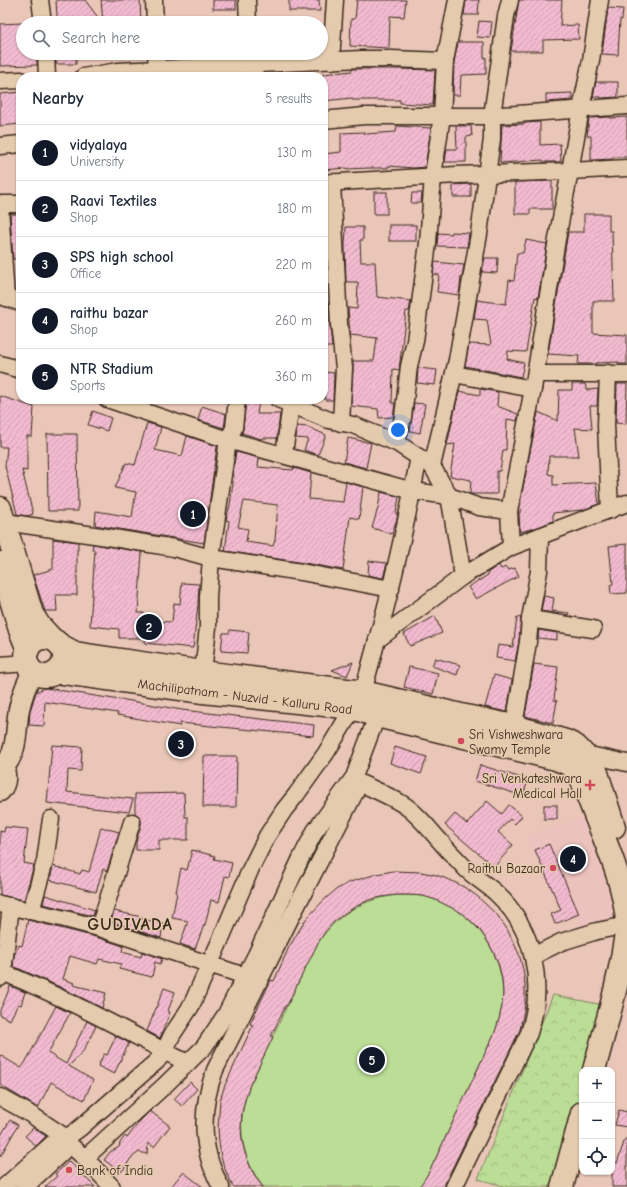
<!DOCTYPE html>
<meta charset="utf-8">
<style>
:root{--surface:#fff;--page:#f6f6f7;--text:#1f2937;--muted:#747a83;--line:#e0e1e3;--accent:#111827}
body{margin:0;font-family:"Comic Neue",sans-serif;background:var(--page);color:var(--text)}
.controls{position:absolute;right:12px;bottom:12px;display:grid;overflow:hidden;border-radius:8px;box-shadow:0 1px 3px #0004}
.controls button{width:36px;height:36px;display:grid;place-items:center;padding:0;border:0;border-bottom:1px solid var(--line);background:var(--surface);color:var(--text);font:20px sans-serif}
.you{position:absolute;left:398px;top:430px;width:14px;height:14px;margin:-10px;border:3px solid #fff;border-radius:50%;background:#1a73e8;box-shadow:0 0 0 6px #1a73e833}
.badge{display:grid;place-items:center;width:26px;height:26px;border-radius:50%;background:var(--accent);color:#fff;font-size:13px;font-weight:700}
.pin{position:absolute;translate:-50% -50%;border:2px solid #fff;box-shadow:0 1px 4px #0006}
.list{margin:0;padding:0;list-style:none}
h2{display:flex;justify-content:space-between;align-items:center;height:52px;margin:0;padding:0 16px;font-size:17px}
h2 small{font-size:13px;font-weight:400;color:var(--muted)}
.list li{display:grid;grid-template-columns:26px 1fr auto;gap:12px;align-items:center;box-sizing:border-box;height:56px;padding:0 16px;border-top:1px solid var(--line)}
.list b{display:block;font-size:15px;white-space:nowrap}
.list p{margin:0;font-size:13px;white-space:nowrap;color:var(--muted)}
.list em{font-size:13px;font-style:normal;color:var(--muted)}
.icon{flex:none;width:22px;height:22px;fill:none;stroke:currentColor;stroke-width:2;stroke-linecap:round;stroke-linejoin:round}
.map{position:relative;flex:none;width:627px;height:1187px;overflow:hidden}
.search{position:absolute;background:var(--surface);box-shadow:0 1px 3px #0004;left:16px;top:16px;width:312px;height:44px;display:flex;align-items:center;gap:10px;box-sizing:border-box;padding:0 14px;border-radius:22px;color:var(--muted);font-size:15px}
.panel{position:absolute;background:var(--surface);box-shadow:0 1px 3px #0004;left:16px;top:72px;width:312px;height:332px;border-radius:16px}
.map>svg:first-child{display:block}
.built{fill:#ecc2be}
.park{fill:url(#park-crowns);stroke:#7c845a}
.pitch{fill:#bcdd96;stroke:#7c845a}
.building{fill:url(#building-hatch);stroke:#3b2a1e;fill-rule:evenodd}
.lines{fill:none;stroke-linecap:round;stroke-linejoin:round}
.minor-casing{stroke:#3b2a1e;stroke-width:19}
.major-casing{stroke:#3b2a1e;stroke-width:23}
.highway-casing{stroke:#3b2a1e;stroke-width:25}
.minor{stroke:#e5cbad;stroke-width:16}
.major{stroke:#e5cbad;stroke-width:20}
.highway{stroke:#e5cbad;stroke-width:22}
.poi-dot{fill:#d1495b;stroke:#e5cbad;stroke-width:1.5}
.labels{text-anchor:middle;stroke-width:3;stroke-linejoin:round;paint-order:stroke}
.street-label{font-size:13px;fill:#3b2a1e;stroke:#e5cbad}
.poi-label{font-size:13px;fill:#3b2a1e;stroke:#e5cbad;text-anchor:start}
.district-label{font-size:17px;font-weight:bold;letter-spacing:1px;fill:#3b2a1e;stroke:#e5cbad}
</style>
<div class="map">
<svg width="627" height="1187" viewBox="0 0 627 1187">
<defs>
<pattern id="park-crowns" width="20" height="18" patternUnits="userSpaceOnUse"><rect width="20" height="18" fill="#bcdd96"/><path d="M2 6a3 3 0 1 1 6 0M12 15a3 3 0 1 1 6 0" fill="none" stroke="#a2be81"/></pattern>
<pattern id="building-hatch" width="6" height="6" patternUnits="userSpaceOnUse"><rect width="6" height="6" fill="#f2bacf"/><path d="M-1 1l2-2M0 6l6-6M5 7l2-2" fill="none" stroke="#d0a0b1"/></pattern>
</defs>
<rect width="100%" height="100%" fill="#e9c6b7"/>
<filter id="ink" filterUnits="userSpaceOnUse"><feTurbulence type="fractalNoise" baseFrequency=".025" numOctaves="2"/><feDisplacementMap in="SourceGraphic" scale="8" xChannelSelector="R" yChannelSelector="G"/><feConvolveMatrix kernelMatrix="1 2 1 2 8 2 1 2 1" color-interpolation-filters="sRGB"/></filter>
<g filter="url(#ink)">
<path class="built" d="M588 816 623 918 581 927 577 916 564 920 526 836Z"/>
<path class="park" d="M553 995 608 1006 590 1070H582V1097L556 1187H507L478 1179Z"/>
<path class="pitch" d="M396 895C405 895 414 895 423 896 473 907 508 955 502 1006 501 1015 498 1024 495 1032L433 1164 427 1177 419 1187H263C240 1155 236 1124 249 1087L311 955C330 919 355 901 396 895Z"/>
<g class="building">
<path d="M56 0H85L102 23H61L57 17Z"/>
<path d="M101 0H140L141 23H103Z"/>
<rect x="213" y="0" width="23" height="9"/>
<path d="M289 0H319L320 11H289Z"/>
<path d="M357 0H406L404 17 390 16 389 48 350 46 351 19H355Z"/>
<path d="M466 0H479L478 15H464Z"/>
<path d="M519 0H562L560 26 578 25 579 39 543 40V51H511Z"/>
<path d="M608 8 623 9 622 20 620 19 618 55 602 54Z"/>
<path d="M479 21 492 22 490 38 477 37Z"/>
<path d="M23 23V53H37V65L0 66V24Z"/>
<path d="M458 42H484V58L486 57V74L461 75 460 95H453L454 62Z"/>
<rect x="56" y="53" width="20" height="11"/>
<path d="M352 69H397L435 70 433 105 400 103V100H352V98L323 101V74L352 71Z"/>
<path d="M596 82H618V97L601 98V97H593Z"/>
<path d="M21 92V124L0 126V94Z"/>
<path d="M572 93V100L546 102V94Z"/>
<path d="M610 117V118L627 117V157H613V159L591 160V136H587L589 118Z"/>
<path d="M540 122V145L560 144 561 162H543V160L500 163 502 125 525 124V123Z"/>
<path d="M397 126 431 128 425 167 414 168 388 166V168H369L347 169V168L323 170V154L341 152V133L364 132 365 134 396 132Z"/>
<path d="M456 126H471L472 136 466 137V162H445L447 149H457Z"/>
<path d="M552 181V209H530V214H515V182Z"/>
<path d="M471 184V197H453V185Z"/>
<rect x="374" y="192" width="13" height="22"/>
<path d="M412 193H422L421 203H411Z"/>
<path d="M10 214H21V259H13Z"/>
<path d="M584 214H609V231H612L614 301H593V333L627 335V364H618L619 362 596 363V364H578L579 356 548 354 568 232H584Z"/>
<rect x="389" y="225" width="27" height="16"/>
<path d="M346 227H363V240H360L361 262H375L377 297 411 301 409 311H406L399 370 393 369 392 403H395L393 417 379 418 378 409 351 406 353 369V361H374L377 338 350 335 348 308 357 309 358 282H346L345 246Z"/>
<path d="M452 232 469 233 467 247 437 246 438 233 452 234Z"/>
<path d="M526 240 547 244 538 298 535 297 526 352 508 351 507 359 524 363 521 377 465 366 469 344 491 345 487 320 474 319 477 300 506 304 509 280 514 281 517 253H523Z"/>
<path d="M485 258H498L497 273 482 272Z"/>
<path d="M435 262 464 265 462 277H461L459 295 437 292 439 275 433 274Z"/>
<path d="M323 302H328L332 347H324L325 334H323Z"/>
<path d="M418 368 437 370 435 385 417 383Z"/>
<path d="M323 372 334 373 333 400H325Z"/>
<path d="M572 384H585L587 390 598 389 597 406H590L592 429 575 428 579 456H549L548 474 553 475V485L596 483 599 504 582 510 553 513V521L538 527 520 532 519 513H520L521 498 538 412 558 421 559 390H572Z"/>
<path d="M617 384H627L626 424 616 423Z"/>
<path d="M480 389 498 392 497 406 518 414 517 421 507 419 506 450H503L500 471H497V494H470L471 480 450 476 455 444 447 445 459 391 480 395Z"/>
<path d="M0 396 34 407 32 436H27V471L22 470 33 514 27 516 17 514 5 466 7 447H0Z"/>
<path d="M246 399 259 401 257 414H280L277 438H262L261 439 242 433 243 429Z"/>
<path d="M414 403 425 404 420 433 410 431Z"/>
<path d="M202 406 226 414 224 428 198 420Z"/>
<path d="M93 411 111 418 107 431 88 425Z"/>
<path d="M147 423 161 427 155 450 182 456 187 436 217 446 204 543 95 525 96 511 132 517 136 492 115 488 126 463 135 465Z"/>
<path d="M297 426 308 427 326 435 318 455 304 450 308 439 296 438Z"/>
<path d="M47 434H77L78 511H48Z"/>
<path d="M348 438 371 443 366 468 344 462Z"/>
<path d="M236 452 259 458 258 467 293 470 294 468 311 473 309 499 343 502 346 482 363 487 359 519 350 517 343 570 305 563 225 551 229 521 226 520 230 505 234 476H232ZM244 501 278 505 275 540 273 546 246 542 248 529 238 527Z"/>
<path d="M381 492 399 497 396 514 398 515 392 534 372 528 378 508Z"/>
<path d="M53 539 78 542V550H77V595H56L57 611H45L33 575 53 569Z"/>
<path d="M93 544 142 552 138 613H144V621L172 622 174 603 180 604 182 583 199 584 198 604 193 648 145 643V638H119V629L90 626 95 550H92Z"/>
<path d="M627 544V593L611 594 610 585 613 584 609 546Z"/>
<path d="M369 561 387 563 383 578 368 575Z"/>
<path d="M499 565 501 569 506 567 508 570 515 568 519 576 476 599 468 587 488 575 487 573Z"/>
<path d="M544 596 554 598 552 611 569 613 568 615 541 611Z"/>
<path d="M435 616 442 633 410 646 404 634Z"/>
<path d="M517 617 521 618 519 641 515 661 496 658 498 645 513 647Z"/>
<path d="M230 630 249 632 247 653 221 651 223 633H229Z"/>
<path d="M539 630 557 633V640L538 638Z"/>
<path d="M435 658 460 665 457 675 432 666Z"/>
<path d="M353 662 347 676 332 670Z"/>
<path d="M534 664 558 667 554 700 557 701 553 723 525 716Z"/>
<path d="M409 667 438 673 433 694 404 687Z"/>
<path d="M494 675 512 680 507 712 485 707Z"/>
<path d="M46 688 120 700V699L182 710 314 725 313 736 180 723V726L117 715 118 713 45 702 44 726 29 725 30 711 36 692 40 690Z"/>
<path d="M52 745 82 747 81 771 68 770 67 792 133 799 129 812 47 803Z"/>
<path d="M395 747 427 757 421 774 390 763Z"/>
<path d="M204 756H237L236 807H203Z"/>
<path d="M480 765 528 780 523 796 475 781Z"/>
<path d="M184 793 185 817H188V840H159V850H136V842L141 825V820L139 816 135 813V794Z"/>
<path d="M487 801 502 814 509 805 522 816 515 824 510 819 498 832 513 845 494 867 445 825 455 814 467 824Z"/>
<rect x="544" y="805" width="13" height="14"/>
<path d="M5 827 28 829 24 863 34 865 24 900 0 895V831L4 832Z"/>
<path d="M101 827 119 832 107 871 103 869 96 892 50 880 53 866 80 874 82 870 89 872Z"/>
<path d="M549 844 579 914 555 924 551 914 561 910 535 850Z"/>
<path d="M192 850 215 856 214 859 232 863 229 877 225 876 219 902 211 900 205 925H204L195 949 180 944 188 921 172 918 177 892H176L181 868 187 870Z"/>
<path d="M393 871 421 872 436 875 450 880 464 887 477 896 498 916 507 929 519 954 523 969 525 984V1005L520 1030 445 1183V1187H419L426 1177 433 1164 495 1032 499 1019 502 1006 503 993 502 979 499 966 494 953 488 942 480 930 471 921 460 912 436 900 423 896 409 895H396L382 897 369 900 357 906 345 913 334 922 325 932 318 943 295 989 287 1006 286 1005 271 1036 273 1037 249 1087 245 1100 242 1113 241 1127 242 1140 245 1153 250 1166 256 1178 263 1187H233L226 1172 221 1157 219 1142 218 1128 220 1100 225 1085 253 1025 250 1024 271 980 274 981 289 947 306 919 325 899 337 889 350 882 377 874Z"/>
<path d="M45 895 95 910 93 916 43 904Z"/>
<path d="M114 911 142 917 141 919 163 923 161 938 111 922Z"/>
<path d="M28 920 96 937 123 946 122 952 141 957 142 952 162 959 160 964 155 962 152 977 119 969 121 964 99 959 97 964 70 956 63 979 74 983 73 985 106 993 102 1008 60 987 13 966 14 956 19 945 22 946Z"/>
<path d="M10 986 25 992 21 1005 18 1004 10 1020 0 1015V1010L6 997Z"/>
<path d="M164 988 175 992 168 1011 170 1012 160 1038 147 1031Z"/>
<path d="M56 1006 70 1013 48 1053 66 1064 87 1021 96 1026 84 1050 69 1066 93 1080 84 1100 51 1082 38 1108 0 1085V1055L21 1068 25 1063Z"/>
<path d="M116 1036 129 1043 114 1074 98 1066 104 1054 107 1055Z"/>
<path d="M190 1082 197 1089 182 1106 174 1099Z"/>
<path d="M619 1110 627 1112V1127L615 1125Z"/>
<path d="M150 1111 170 1126 154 1147 148 1143 147 1154 139 1152 131 1158 124 1169 118 1174 111 1165 104 1160 110 1152 119 1147 120 1143 125 1136 127 1138 140 1121Z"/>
<path d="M10 1120 18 1125 0 1157V1137Z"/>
<path d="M33 1128 46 1136 36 1146 25 1136Z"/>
<path d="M625 1139H627V1187H612V1161L617 1163Z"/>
<path d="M69 1161 95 1187H45L57 1176 55 1174Z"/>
<path d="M183 1172 203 1187H171Z"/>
</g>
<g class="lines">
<defs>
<g id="minor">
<path d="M40 0 43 23"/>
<path d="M154 0 155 23"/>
<path d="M247 0 248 23"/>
<path d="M46 53 47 77"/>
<path d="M156 53 157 69"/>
<path d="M250 53 251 65 254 77"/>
<path d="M331 61 335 0"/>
<path d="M83 77 118 71 361 59H392L445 61"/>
<path d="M0 81 21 80"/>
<path d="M323 120 364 116H488L627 106"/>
<path d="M0 146 21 144"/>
<path d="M332 182 339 324 344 368 341 423"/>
<path d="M323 183 457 175 570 171 627 168"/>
<path d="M0 204H21"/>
<path d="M0 207 6 298"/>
<path d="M0 295 21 303"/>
<path d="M0 364 21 370"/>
<path d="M608 373 606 425 610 510"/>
<path d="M454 374 533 389"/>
<path d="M536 374H627"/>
<path d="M107 399 228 440 413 491 449 496 479 507 509 511"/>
<path d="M278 399 329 420 353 425 397 443 432 466 449 496 463 576"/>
<path d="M397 443 403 417 409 366 415 341 428 243 433 176 442 116 445 61 457 0"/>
<path d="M284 454 291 404 290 399"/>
<path d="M432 466 457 360 479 234 492 139V116L506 16 510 0"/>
<path d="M5 522 101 536 150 544 174 548 211 558 301 572 391 589"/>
<path d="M511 547 509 511 533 389 557 239 570 171 581 109 591 60 600 0"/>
<path d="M530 619 593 629"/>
<path d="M377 640C394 579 407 519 419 457"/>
<path d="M0 665 27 663"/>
<path d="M203 672 208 627V597L211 558 228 440 234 428 237 399"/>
<path d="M514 726 528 642 530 619 539 571 540 536"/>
<path d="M585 754 627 763"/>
<path d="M0 904 65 919 99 928 245 976"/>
<path d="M31 911 45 861 51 819"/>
<path d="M99 928 132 822"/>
<path d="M533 956 561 942 597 931 627 925"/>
<path d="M0 971C38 987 75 1004 111 1023 137 1036 162 1051 188 1063"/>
<path d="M0 978 3 972 11 906"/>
<path d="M0 1097 27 1112 62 1135 70 1145 85 1158 112 1187"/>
<path d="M65 1139 80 1128 157 1061 164 1052 172 1035 191 1006 220 941 251 868 267 836 284 810 296 795 326 753 363 692 377 640 463 576 511 547 627 503"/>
<path d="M85 1158 164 1086 204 1047 226 1014 256 955 301 858 315 831 354 777 377 716"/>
<path d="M4 1187 62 1135"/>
<path d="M25 1187 70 1145"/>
<path d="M221 1187C200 1149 200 1110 215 1070L289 921 360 783C373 789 392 797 404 805 418 814 429 829 440 841 448 851 457 859 465 868 474 877 486 884 496 893 535 929 545 984 529 1033L454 1187"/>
</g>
<g id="major">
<path d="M0 766C8 772 6 784 0 791"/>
<path d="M3 768C19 750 15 731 19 709 22 696 26 684 33 672"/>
</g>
<g id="highway">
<path d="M0 508 32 614 39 625 52 639"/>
<path d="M0 563 20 630 28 650"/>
<circle cx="45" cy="657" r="19"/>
<path d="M60 645 75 653 94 656 203 672 363 692 461 715 514 726 566 741 576 746 593 764 597 773 614 827"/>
<path d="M56 672 203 692 353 708 377 716 556 759 570 765 580 775C587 795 595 815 603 835 614 863 625 892 627 923"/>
<path d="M594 1070C607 1022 621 975 627 925"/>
<path d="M562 1187 582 1113"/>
</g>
</defs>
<use href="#minor" class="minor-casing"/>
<use href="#major" class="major-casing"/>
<use href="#highway" class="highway-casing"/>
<use href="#minor" class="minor"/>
<use href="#major" class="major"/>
<use href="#highway" class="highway"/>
</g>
</g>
<g class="poi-dot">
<circle cx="461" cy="741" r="4"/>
<path d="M588 779h4v4h4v4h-4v4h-4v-4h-4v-4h4z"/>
<circle cx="553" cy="868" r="4"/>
<circle cx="69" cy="1170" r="4"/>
</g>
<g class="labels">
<g class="street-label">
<text transform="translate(245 696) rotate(7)" y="5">Machilipatnam - Nuzvid - Kalluru Road</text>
</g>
<g class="poi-label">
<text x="469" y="739">Sri Vishweshwara<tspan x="469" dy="15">Swamy Temple</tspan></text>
<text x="582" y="783" text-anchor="end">Sri Venkateshwara<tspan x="582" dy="15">Medical Hall</tspan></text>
<text x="545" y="873" text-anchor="end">Raithu Bazaar</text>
<text x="77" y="1175">Bank of India</text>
</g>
<g class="district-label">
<text x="130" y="930">GUDIVADA</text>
</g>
</g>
</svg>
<div class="controls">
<button>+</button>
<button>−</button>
<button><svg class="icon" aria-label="locate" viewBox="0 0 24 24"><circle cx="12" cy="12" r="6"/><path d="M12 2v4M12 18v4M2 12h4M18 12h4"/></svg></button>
</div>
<div class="you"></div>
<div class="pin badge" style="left:193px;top:514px">1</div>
<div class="pin badge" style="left:149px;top:627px">2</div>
<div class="pin badge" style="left:181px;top:744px">3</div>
<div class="pin badge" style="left:573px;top:859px">4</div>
<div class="pin badge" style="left:372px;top:1060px">5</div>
<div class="search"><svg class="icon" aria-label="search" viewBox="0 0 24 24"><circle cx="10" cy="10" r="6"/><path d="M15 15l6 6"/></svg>Search here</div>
<section class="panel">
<h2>Nearby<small>5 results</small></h2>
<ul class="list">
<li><span class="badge">1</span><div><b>vidyalaya</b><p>University</p></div><em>130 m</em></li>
<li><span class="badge">2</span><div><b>Raavi Textiles</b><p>Shop</p></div><em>180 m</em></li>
<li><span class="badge">3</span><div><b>SPS high school</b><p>Office</p></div><em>220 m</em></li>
<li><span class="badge">4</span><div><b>raithu bazar</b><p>Shop</p></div><em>260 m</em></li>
<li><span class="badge">5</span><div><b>NTR Stadium</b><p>Sports</p></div><em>360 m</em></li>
</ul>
</section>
</div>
